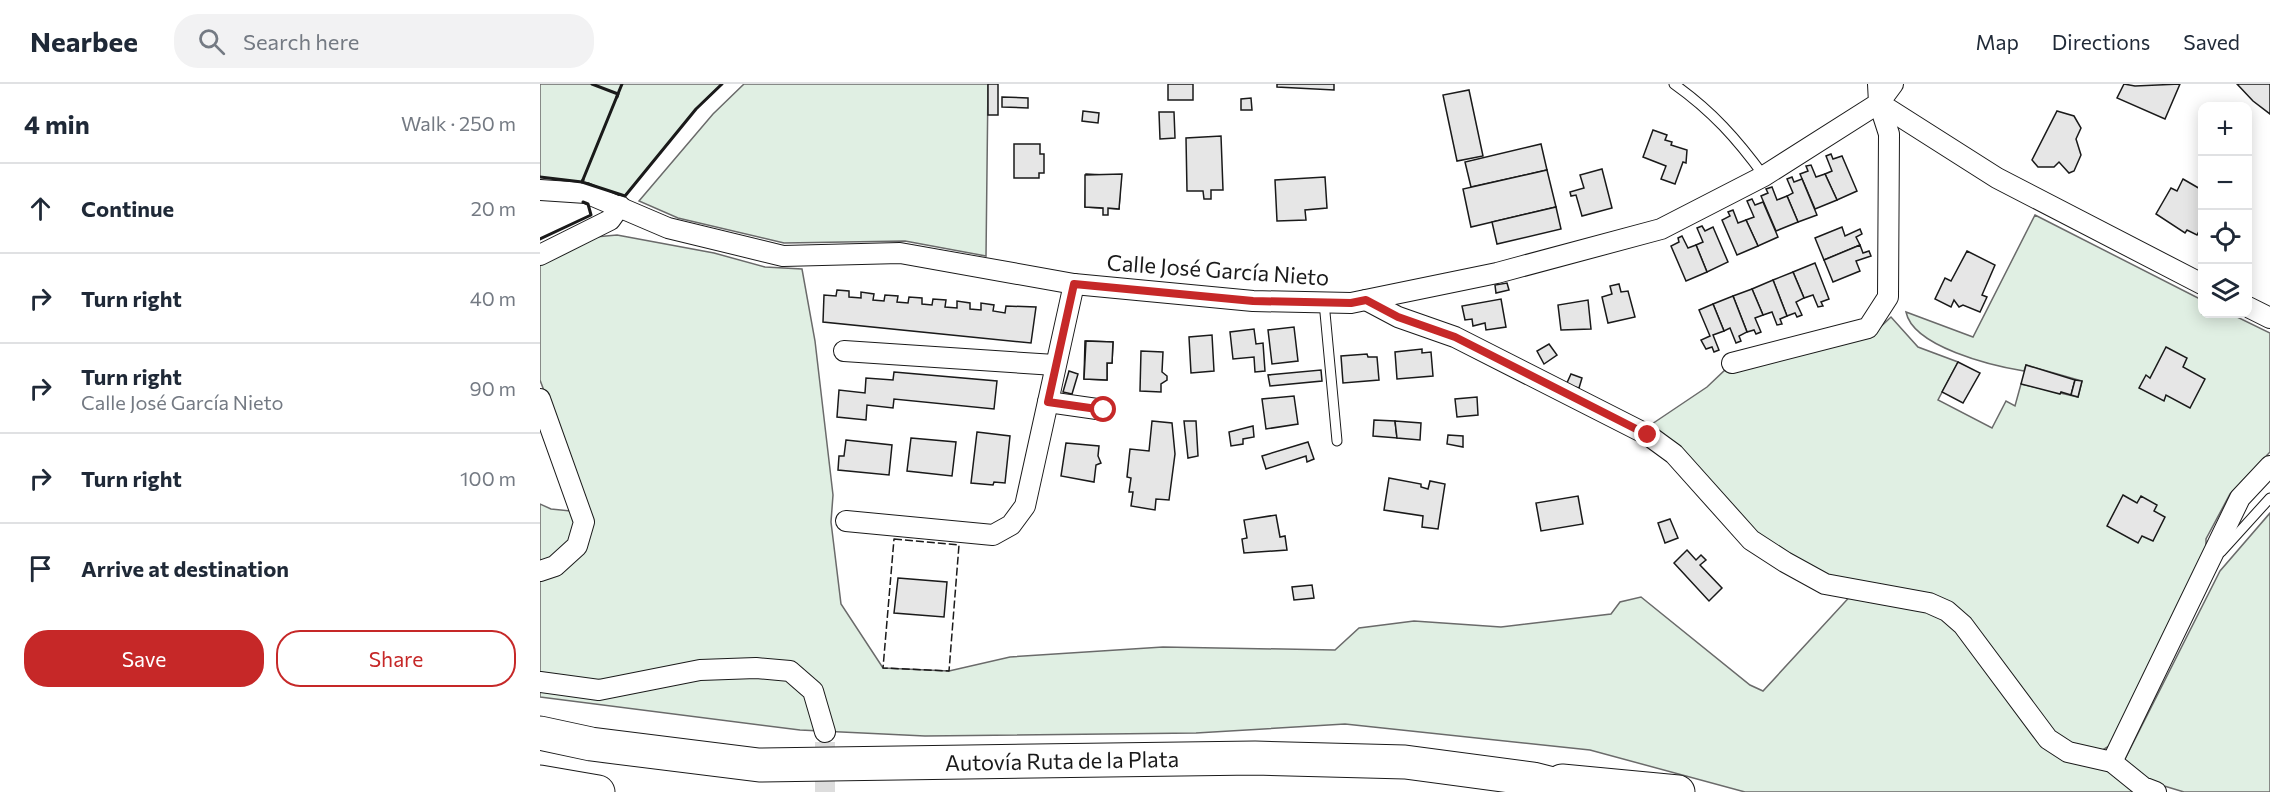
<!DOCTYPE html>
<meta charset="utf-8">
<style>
:root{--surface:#fff;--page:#f2f2f3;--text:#1f2937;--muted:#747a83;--line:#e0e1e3;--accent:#c62828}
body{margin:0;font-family:Commissioner,sans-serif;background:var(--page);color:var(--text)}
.controls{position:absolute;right:18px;top:18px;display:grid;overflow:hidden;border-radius:12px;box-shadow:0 3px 15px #0003}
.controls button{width:54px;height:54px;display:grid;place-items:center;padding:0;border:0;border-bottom:2px solid var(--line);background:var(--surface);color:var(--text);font:30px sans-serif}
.stop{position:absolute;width:18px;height:18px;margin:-14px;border:4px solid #c62828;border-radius:50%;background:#fff}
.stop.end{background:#c62828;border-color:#fff;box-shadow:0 2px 6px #0008}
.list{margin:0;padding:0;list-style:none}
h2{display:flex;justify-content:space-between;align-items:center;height:78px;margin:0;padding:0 24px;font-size:26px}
h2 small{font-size:20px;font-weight:400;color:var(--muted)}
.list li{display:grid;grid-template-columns:39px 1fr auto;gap:18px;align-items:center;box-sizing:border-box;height:90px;padding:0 24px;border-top:2px solid var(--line)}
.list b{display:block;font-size:22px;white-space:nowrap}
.list p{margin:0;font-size:20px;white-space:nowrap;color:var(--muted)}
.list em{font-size:20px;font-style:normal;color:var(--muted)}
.actions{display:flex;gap:12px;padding:18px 24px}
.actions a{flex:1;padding:14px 0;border:2px solid var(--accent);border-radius:24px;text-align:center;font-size:21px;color:var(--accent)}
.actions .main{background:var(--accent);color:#fff}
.icon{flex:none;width:33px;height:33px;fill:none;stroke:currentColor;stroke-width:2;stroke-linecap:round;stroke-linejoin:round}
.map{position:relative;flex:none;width:1730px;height:708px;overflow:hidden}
header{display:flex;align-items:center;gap:36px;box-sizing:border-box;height:84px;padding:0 30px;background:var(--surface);border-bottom:2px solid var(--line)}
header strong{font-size:28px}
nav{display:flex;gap:33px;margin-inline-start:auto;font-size:21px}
.search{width:420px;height:54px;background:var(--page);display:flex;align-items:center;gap:15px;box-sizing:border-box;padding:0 21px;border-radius:24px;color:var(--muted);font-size:22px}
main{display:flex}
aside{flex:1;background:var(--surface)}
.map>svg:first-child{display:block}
.green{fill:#e0efe3;stroke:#6a6a6a;stroke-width:1.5}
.building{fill:#e6e6e6;stroke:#1a1a1a;stroke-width:1.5}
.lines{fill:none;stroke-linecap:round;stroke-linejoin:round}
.minor-tunnel{stroke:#ddd;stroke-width:20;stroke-dasharray:20 10;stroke-linecap:butt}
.service-casing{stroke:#1a1a1a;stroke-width:11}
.minor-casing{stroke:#1a1a1a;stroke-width:22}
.motorway-casing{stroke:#1a1a1a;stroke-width:35}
.service{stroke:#fff;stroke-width:9}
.minor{stroke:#fff;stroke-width:20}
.motorway{stroke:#fff;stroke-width:33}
.fence{stroke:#1a1a1a;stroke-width:1.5;stroke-dasharray:8 3;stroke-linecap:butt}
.wall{stroke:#1a1a1a;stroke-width:3}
.route{stroke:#c62828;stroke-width:8}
.labels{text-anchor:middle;stroke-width:4.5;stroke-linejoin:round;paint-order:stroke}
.street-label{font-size:22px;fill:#1a1a1a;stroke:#fff}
</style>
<header>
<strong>Nearbee</strong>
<div class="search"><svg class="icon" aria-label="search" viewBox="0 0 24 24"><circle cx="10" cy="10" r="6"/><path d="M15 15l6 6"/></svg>Search here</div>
<nav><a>Map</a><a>Directions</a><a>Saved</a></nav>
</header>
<main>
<aside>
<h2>4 min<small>Walk · 250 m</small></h2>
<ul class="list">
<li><svg class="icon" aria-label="ahead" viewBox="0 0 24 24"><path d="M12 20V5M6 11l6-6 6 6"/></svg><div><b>Continue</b></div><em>20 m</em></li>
<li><svg class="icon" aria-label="right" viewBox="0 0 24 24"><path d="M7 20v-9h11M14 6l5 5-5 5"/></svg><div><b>Turn right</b></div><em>40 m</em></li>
<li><svg class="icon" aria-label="right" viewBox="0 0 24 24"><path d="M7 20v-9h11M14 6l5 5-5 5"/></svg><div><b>Turn right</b><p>Calle José García Nieto</p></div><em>90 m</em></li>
<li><svg class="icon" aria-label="right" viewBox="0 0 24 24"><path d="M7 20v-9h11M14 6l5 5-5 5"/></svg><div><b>Turn right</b></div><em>100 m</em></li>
<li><svg class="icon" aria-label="arrive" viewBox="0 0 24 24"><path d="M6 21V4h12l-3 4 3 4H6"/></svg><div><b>Arrive at destination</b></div></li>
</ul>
<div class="actions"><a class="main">Save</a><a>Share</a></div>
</aside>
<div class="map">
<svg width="1730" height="708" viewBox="0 0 1730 708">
<rect width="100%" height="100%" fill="#fff"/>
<g class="green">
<path d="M0 0H182L156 25 85 112 42 98 0 93Z"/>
<path d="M204 0H448L446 172 365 157 244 159 138 134 99 117 173 30Z"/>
<path d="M1495 131 1662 216V230H1691L1730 249V368L1690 410 1666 455V474L1574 659 1561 667 1522 658 1407 520 1273 488 1214 449 1106 344 1167 303 1185 286 1192 289 1335 248 1351 233 1378 263 1418 278 1398 316 1452 344 1466 317 1475 322 1481 300 1538 313 1542 297 1486 281 1484 287C1453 282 1373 263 1366 228L1433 253Z"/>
<path d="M77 151 174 169 225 183 262 185 275 257 293 411 291 438 301 520 343 584 409 587 470 573 623 563 795 566 819 544 874 537 961 543 1071 530 1080 518 1101 513 1210 601 1223 607 1315 507 1407 527 1508 655 1616 708H1205L1050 666 805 640 656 649 385 652 260 646 0 613V420L11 425 50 429 0 296V181L55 153Z"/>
<path d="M1730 429V708H1644L1611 698 1583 679 1680 487Z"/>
</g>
<g class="building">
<rect x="448" y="0" width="10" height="31"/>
<rect x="628" y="0" width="25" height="16"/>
<path d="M737 0H794V6L737 3Z"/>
<path d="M1584 0 1595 2 1640 0 1625 35 1577 14Z"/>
<path d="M1697 0H1730V30L1713 17Z"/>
<path d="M929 6 943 72 917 77 903 11Z"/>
<path d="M462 13 488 14V24L462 23Z"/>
<path d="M711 14 712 26H701V15Z"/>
<path d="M543 27 559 29 558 39 542 37Z"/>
<path d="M1517 27 1534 32 1541 44 1536 55 1541 71 1534 87 1529 89 1519 78 1514 83H1498L1492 76Z"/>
<path d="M619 28H634L635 54 620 55Z"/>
<path d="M1113 46 1127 51 1125 56 1132 58 1131 61 1147 66 1146 79 1143 78 1135 100 1121 95 1126 82 1103 73Z"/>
<path d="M681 52 683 106H671V115H664L663 107H647L646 54Z"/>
<path d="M474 60H500V70H504V89H499V94H474Z"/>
<path d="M1001 60 1007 86 931 103 925 78Z"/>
<path d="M1291 70 1293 75 1302 72 1317 107 1297 116 1285 90 1292 87 1286 72Z"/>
<path d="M1271 81 1276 93 1285 90 1297 116 1275 125 1260 90 1268 87 1266 82Z"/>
<path d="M1062 85 1072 124 1042 132 1036 111 1031 112 1030 108 1044 104 1040 91Z"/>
<path d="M1007 86 1016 123 931 143 923 105Z"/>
<path d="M546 90 581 92 579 125 545 123Z"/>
<path d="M582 90 579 125 568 124V131H563V124L545 123V91Z"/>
<path d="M785 93 787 124 765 126 766 136 737 137 735 96Z"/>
<path d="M1252 93 1254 98 1262 95 1277 131 1258 138 1247 112 1253 109 1247 95Z"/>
<path d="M1643 95 1662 106 1659 120 1662 122V141L1657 151 1647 146 1645 149 1616 130 1631 104 1637 107Z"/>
<path d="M1232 103 1237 116 1247 112 1258 138 1236 147 1221 112 1228 109 1226 105Z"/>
<path d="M1212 115 1215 121 1223 118 1238 153 1218 162 1206 136 1214 133 1207 117Z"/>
<path d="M1016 123 1021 145 957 160 952 138Z"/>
<path d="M1193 126 1198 139 1206 136 1218 162 1197 171 1182 136 1190 132 1188 128Z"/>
<path d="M1162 142 1165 147 1173 143 1188 178 1167 188 1156 161 1163 158 1157 144Z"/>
<path d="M1302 143 1305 152 1320 145 1322 150 1316 153 1320 161 1284 176 1275 154Z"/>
<path d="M1142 152 1148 164 1156 161 1167 188 1146 197 1131 162 1139 158 1138 154Z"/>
<path d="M1320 161 1323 169 1329 167 1331 172 1316 177 1320 187 1293 198 1284 176Z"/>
<path d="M1427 167 1455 181 1442 211 1447 213 1440 228 1423 221 1419 223 1414 216 1411 223 1395 215 1405 194 1411 197Z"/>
<path d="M1275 179 1289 215 1281 218 1283 222 1278 223 1273 211 1264 214 1253 188Z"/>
<path d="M1253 188 1264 214 1256 218 1262 231 1257 233 1255 229 1247 232 1233 196Z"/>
<path d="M1233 196 1247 232 1240 235 1242 240 1237 241 1232 228 1223 231 1212 205Z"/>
<path d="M967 199 969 206 956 209 955 201Z"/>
<path d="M1079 200 1081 208 1088 207 1095 233 1068 239 1062 213 1072 210 1070 202Z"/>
<path d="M1212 205 1223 231 1215 234 1221 248 1216 250 1214 246 1207 248 1193 212Z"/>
<path d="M297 206 309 207V213L321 214V208L334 210 333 216 344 217 345 211 358 212 357 218 368 219 369 213 382 214V220L392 221 393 215 406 216 405 223 417 224V217L430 219V225L441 226V219L454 221 453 227 465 229 466 222 496 223 491 259 283 238 284 211 296 212Z"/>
<path d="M1193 212 1207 248 1199 252 1201 257 1196 259 1190 244 1184 247 1173 220Z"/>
<path d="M961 215 966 243 946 246 945 239 933 242 932 235 925 236 922 222Z"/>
<path d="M1048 216 1051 245 1021 246 1018 221Z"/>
<path d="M1173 220 1184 247 1173 251 1179 266 1174 268 1172 263 1166 265 1161 256 1170 252 1159 226Z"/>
<path d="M754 243 758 277 732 280 728 246Z"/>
<path d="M714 245 716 260 723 259 725 287 715 288 714 273 693 275 690 248Z"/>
<path d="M672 251 674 287 651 289 649 253Z"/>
<path d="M545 257 573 258 572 279H567V296L544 295Z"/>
<path d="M546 257 573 258 572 279H567V296L544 295Z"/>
<path d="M1009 260 1017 271 1004 280 997 267Z"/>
<path d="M1626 263 1647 274 1643 283 1665 295 1650 324 1626 311 1624 317 1599 304 1606 291 1610 294Z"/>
<path d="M882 265V269L891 268 893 292 857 295 855 268Z"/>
<path d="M601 267 623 268 622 288 627 292V296L621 300V308L600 307Z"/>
<path d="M827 270 828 273H837L839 296 803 299 801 272Z"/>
<path d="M1418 278 1440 289 1423 319 1402 308Z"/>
<path d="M1486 281 1535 296 1531 311 1521 308 1520 310 1481 300Z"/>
<path d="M781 286 782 297 730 302 728 291Z"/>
<path d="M529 287 538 290 532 310 523 308Z"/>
<path d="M354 288 457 297 454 325 354 315 353 324 327 321 326 336 297 333 299 306 325 309 326 294 353 296Z"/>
<path d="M1031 290 1042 294 1039 304 1026 301Z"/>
<path d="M1535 296 1542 297 1538 313 1531 311Z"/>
<path d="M754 312 758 340 726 345 722 315Z"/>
<path d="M937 313 938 331 917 333 915 315Z"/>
<path d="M834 336 855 337 857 354 833 352Z"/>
<path d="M612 337 632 339 635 370 629 416 616 415 615 426 591 422 593 408H589L591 394 587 393 590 365 609 367Z"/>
<path d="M644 337H656L658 372 648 374Z"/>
<path d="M855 337 881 339 880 356 857 354Z"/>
<path d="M713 342 714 353 703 355V360L691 362 689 348Z"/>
<path d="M437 348 470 352 465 399 454 398 453 401 431 399Z"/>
<path d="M908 351 923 352V363L907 360Z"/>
<path d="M371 354 416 358 412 392 367 387Z"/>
<path d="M306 356 352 361 349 391 298 386 299 372H304Z"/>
<path d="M768 358 774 375 767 378 766 372 726 385 722 372Z"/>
<path d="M526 359 559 362 558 372 561 379 556 381 554 398 521 392Z"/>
<path d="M849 394 881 400V403L888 405 890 397 905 400 898 445 882 443 883 432 844 426Z"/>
<path d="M1583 411 1597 419 1601 412 1617 421 1614 427 1625 433 1613 457 1602 452 1598 459 1567 442Z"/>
<path d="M1038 412 1043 440 1001 447 996 419Z"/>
<path d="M736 431 740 453 745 452 747 466 704 469 702 455 707 454 704 436Z"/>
<path d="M1130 435 1138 454 1125 459 1118 439Z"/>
<path d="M1147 466 1156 476 1161 471 1166 476 1160 481 1182 504 1169 517 1134 479Z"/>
<path d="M358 494 407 498 404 533 354 529Z"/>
<path d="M772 501 774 514 754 516 752 503Z"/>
</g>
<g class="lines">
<path class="minor-tunnel" d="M285 708V648"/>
<defs>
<g id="service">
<path d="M1134 0C1172 27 1197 55 1224 92"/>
<path d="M784 218 797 357"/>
<path d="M1681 468 1730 414"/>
</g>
<g id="minor">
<path d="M1353 0 1339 19 1457 94 1662 200"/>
<path d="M0 106 46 109 128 144 243 172 360 169 534 200 713 217 811 219 957 189 1121 145 1224 92 1339 19 1338 0"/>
<path d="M0 171 70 136 80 122"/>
<path d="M826 216 858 233 915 253 1108 351 1134 370 1211 456 1245 478 1285 500 1389 519 1407 527 1423 541 1508 655 1528 668 1572 678 1603 703 1616 708"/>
<path d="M1708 223 1730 234"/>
<path d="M304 267 515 281"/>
<path d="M1192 279 1328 244 1348 213 1349 50 1339 19"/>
<path d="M0 315 44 438 37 462 15 482 0 487"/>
<path d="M508 318 564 326"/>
<path d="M306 437 453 451 471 441 485 422 534 200"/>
<path d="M0 598 59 606 160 586 216 584 250 587 273 607 285 648"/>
<path d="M1572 678 1700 414 1730 382"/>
</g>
<g id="motorway">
<path d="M0 649 51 660 219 681 715 674 865 678 993 695 1044 708"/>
<path d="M1022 697 1138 708"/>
<path d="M0 698 58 708"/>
</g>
</defs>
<use href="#service" class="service-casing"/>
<use href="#minor" class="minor-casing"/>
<use href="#motorway" class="motorway-casing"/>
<use href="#service" class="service"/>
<use href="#minor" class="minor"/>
<use href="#motorway" class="motorway"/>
<path class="fence" d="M354 455 419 461 409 587 343 584Z"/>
<g class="wall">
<path d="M52 0 78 10 77 13"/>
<path d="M82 0 42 98 85 112 156 25 182 0"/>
<path d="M0 93 42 98 43 96"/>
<path d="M0 155 51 131 48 120 43 118"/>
</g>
</g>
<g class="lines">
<path class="route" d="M564 326 508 318 534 200 713 217 811 219 826 216 858 233 915 253 1108 351"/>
</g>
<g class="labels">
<g class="street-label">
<text transform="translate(678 186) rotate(4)" y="8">Calle José García Nieto</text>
<text transform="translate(522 677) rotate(-1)" y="8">Autovía Ruta de la Plata</text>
</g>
</g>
</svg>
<div class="controls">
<button>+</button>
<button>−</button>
<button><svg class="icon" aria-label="locate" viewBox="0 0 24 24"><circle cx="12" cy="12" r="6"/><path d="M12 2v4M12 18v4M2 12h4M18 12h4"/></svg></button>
<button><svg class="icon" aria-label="layers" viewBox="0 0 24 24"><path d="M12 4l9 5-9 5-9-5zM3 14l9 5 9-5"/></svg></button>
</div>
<div class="stop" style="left:564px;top:326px"></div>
<div class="stop end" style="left:1108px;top:351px"></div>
</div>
</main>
